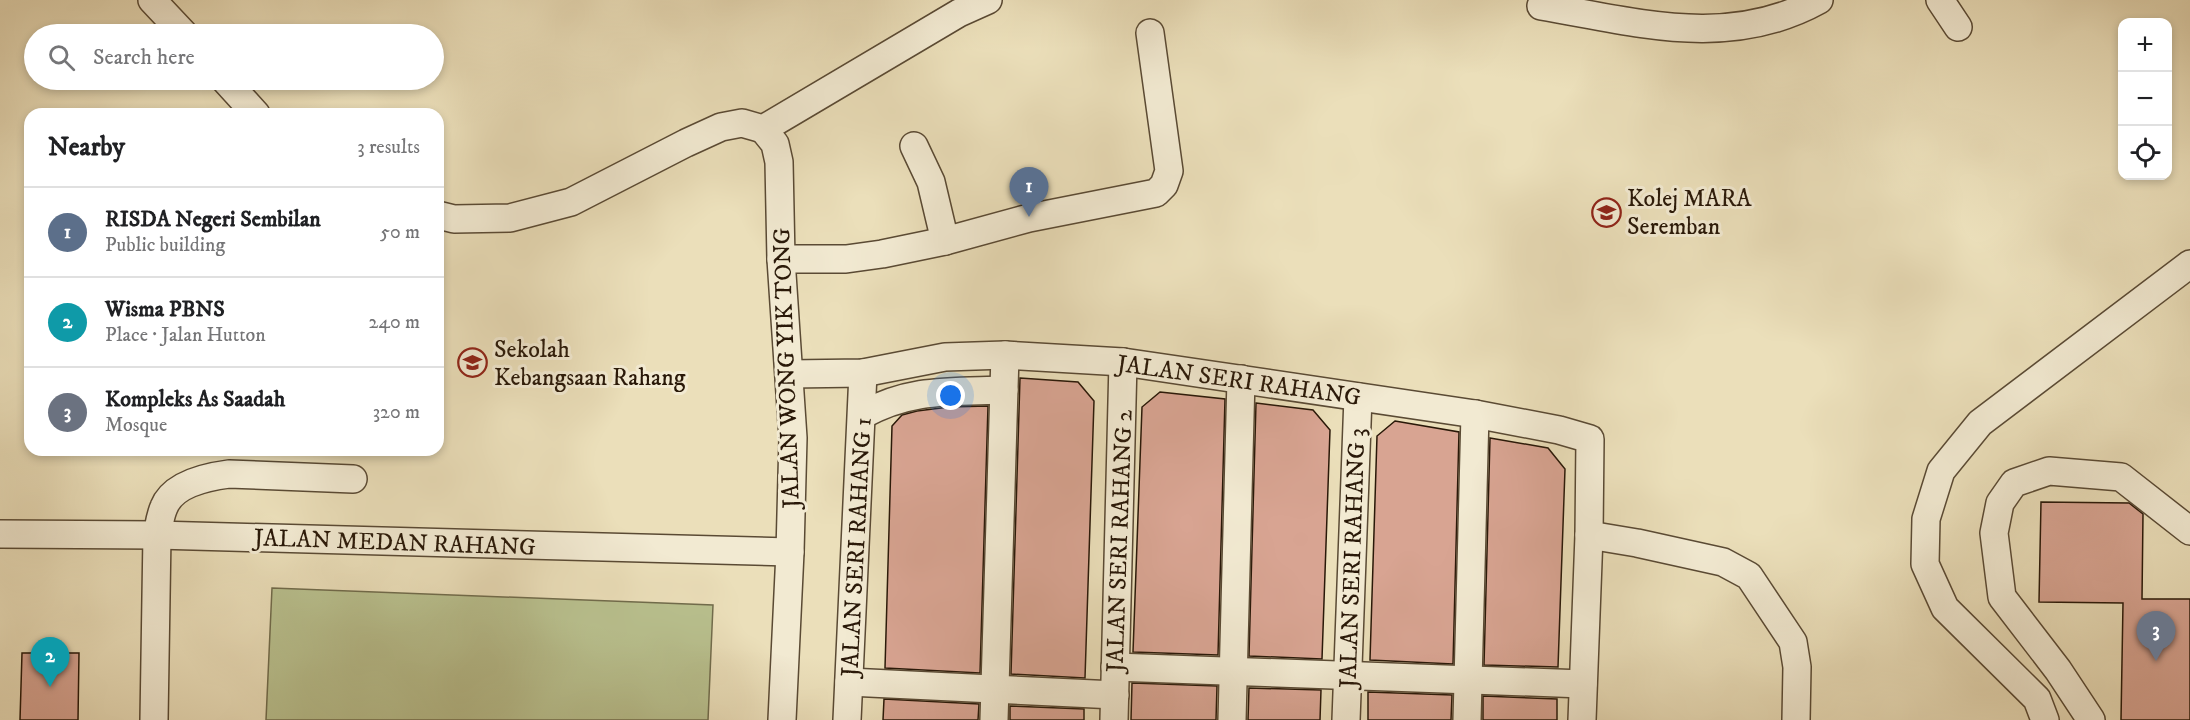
<!DOCTYPE html>
<meta charset="utf-8">
<style>
:root{--surface:#fff;--page:#f2f2f2;--text:#202124;--muted:#757577;--line:#e0e0e0;--accent:#0b8043}
body{margin:0;font-family:"IM FELL DW Pica",serif;background:var(--page);color:var(--text)}
.controls{position:absolute;right:18px;top:18px;display:grid;overflow:hidden;border-radius:12px;box-shadow:0 3px 9px #0003}
.controls button{width:54px;height:54px;display:grid;place-items:center;padding:0;border:0;border-bottom:2px solid var(--line);background:var(--surface);color:var(--text);font:30px sans-serif}
.you{position:absolute;left:951px;top:396px;width:21px;height:21px;margin:-15px;border:4px solid #fff;border-radius:50%;background:#1a73e8;box-shadow:0 0 0 9px #1a73e833}
.badge{display:grid;place-items:center;width:39px;height:39px;border-radius:50%;background:var(--accent);color:#fff;font-size:20px;font-weight:700}
.pin{position:absolute;translate:-50% -50px;filter:drop-shadow(0 2px 3px #0008)}
.pin::after{content:'';position:absolute;top:32px;width:21px;height:18px;background:inherit;clip-path:polygon(0 0,100% 0,50% 100%)}
.list{margin:0;padding:0;list-style:none}
h2{display:flex;justify-content:space-between;align-items:center;height:78px;margin:0;padding:0 24px;font-size:26px}
h2 small{font-size:20px;font-weight:400;color:var(--muted)}
.list li{display:grid;grid-template-columns:39px 1fr auto;gap:18px;align-items:center;box-sizing:border-box;height:90px;padding:0 24px;border-top:2px solid var(--line)}
.list b{display:block;font-size:22px;white-space:nowrap}
.list p{margin:0;font-size:20px;white-space:nowrap;color:var(--muted)}
.list em{font-size:20px;font-style:normal;color:var(--muted)}
.icon{flex:none;width:33px;height:33px;fill:none;stroke:currentColor;stroke-width:2;stroke-linecap:round;stroke-linejoin:round}
.map{position:relative;flex:none;width:2190px;height:720px;overflow:hidden}
.search{position:absolute;background:var(--surface);box-shadow:0 3px 9px #0003;left:24px;top:24px;width:420px;height:66px;display:flex;align-items:center;gap:15px;box-sizing:border-box;padding:0 21px;border-radius:33px;color:var(--muted);font-size:22px}
.panel{position:absolute;background:var(--surface);box-shadow:0 3px 9px #0003;left:24px;top:108px;width:420px;height:348px;border-radius:18px}
.map>svg:first-child{display:block}
.green{fill:#b9c18f;stroke:#716c4c;stroke-width:1.5}
.building{fill:#d8a492;stroke:#291808;stroke-width:1.5}
.lines{fill:none;stroke-linecap:round;stroke-linejoin:round}
.minor-casing{stroke:#5a4a34;stroke-width:30}
.minor{stroke:#f2ead2;stroke-width:27}
.labels{text-anchor:middle;stroke-width:6;stroke-linejoin:round;paint-order:stroke}
.poi-label{font-size:24px;fill:#291808;stroke:#f2ead2;text-anchor:start}
.street-label{font-size:24px;fill:#291808;stroke:#f2ead2}
</style>
<div class="map">
<svg width="2190" height="720" viewBox="0 0 2190 720">
<rect width="100%" height="100%" fill="#ebdfba"/>
<filter id="stains"><feTurbulence type="fractalNoise" baseFrequency=".00333" numOctaves="4"/><feColorMatrix values="0 0 0 0 .2 0 0 0 0 .09 0 0 0 0 .02 0 0 0 .5 -.17"/></filter>
<radialGradient id="worn" r=".72"><stop offset=".6" stop-color="#630" stop-opacity="0"/><stop offset="1" stop-color="#630" stop-opacity=".3"/></radialGradient>
<path class="green" d="M272 588 713 605 708 720H266Z"/>
<g class="building">
<path d="M1020 378 1078 382 1094 401 1085 678 1011 674Z"/>
<path d="M1160 392 1225 399 1218 655 1133 652 1142 407Z"/>
<path d="M1256 403 1313 410 1330 430 1322 659 1249 656Z"/>
<path d="M988 406 980 673 885 668 892 426 902 415 917 411 949 407Z"/>
<path d="M1395 421 1459 432 1453 664 1370 660 1377 436Z"/>
<path d="M1490 438 1548 448 1565 469 1558 667 1484 665Z"/>
<path d="M2041 502 2129 503 2143 514 2142 599H2190V720H2121L2123 603 2039 602Z"/>
<path d="M22 653H79L78 720H20Z"/>
<path d="M1132 683 1217 686 1216 720H1131Z"/>
<path d="M1249 688 1321 690 1320 720H1248Z"/>
<path d="M1368 692 1452 695 1451 720H1368Z"/>
<path d="M1483 696 1557 699V720H1483Z"/>
<path d="M884 699 979 704 978 720H883Z"/>
<path d="M1010 706 1084 709V720H1010Z"/>
</g>
<g class="lines">
<defs>
<g id="minor">
<path d="M152 0 184 34"/>
<path d="M1940 0 1958 27"/>
<path d="M1541 6C1637 22 1729 50 1819 0"/>
<path d="M225 80 256 114"/>
<path d="M763 129 775 144 779 162 781 259 793 438 790 552 782 720"/>
<path d="M914 146 931 182 945 241"/>
<path d="M438 215 454 219 510 218 571 202 686 143 721 127 742 123 763 129 959 13 988 0"/>
<path d="M781 259H846L882 254 945 241 1029 218 1156 193 1164 185 1169 171 1150 33"/>
<path d="M790 374 863 373 945 357 1005 355 1123 362 1475 414 1559 430 1590 439 1589 535 1582 720"/>
<path d="M862 415C911 388 950 392 1004 390"/>
<path d="M0 534 157 535 790 552"/>
<path d="M1589 535 1637 543 1723 562 1749 576 1793 642 1797 667 1796 720"/>
<path d="M1115 667 1583 684"/>
<path d="M849 682 1115 695"/>
<path d="M154 720 157 535C159 526 160 516 164 507 173 484 206 477 229 474L353 479"/>
<path d="M847 720 863 373"/>
<path d="M994 720 1005 355"/>
<path d="M1114 720 1123 362"/>
<path d="M1232 720 1241 379"/>
<path d="M1346 720 1358 397"/>
<path d="M1467 720 1475 414"/>
<path d="M2045 720 2037 699 1945 608 1925 564 1926 519 1941 471 1980 423 2190 264"/>
<path d="M2091 720 2058 670 2002 597 1994 533 2000 503 2014 483 2049 471 2121 477 2190 531"/>
</g>
</defs>
<use href="#minor" class="minor-casing"/>
<use href="#minor" class="minor"/>
</g>
<defs>
<symbol id="university-ring" viewBox="-11 -11 22 22"><circle r="9.5" fill="#f2ead2" stroke="#8f2418" stroke-width="1.5"/><path d="M0-5L7-2L0 1L-7-2ZM-4 1L0 2.5L4 1V4Q0 6-4 4Z" fill="#8f2418"/></symbol>
<symbol id="school-ring" viewBox="-11 -11 22 22"><circle r="9.5" fill="#f2ead2" stroke="#8f2418" stroke-width="1.5"/><path d="M0-5L7-2L0 1L-7-2ZM-4 1L0 2.5L4 1V4Q0 6-4 4Z" fill="#8f2418"/></symbol>
</defs>
<g fill-rule="evenodd">
<use href="#university-ring" x="1590" y="196" width="33" height="33"/>
<use href="#school-ring" x="456" y="346" width="33" height="33"/>
</g>
<g class="labels">
<g class="poi-label">
<text x="1627" y="206">Kolej MARA<tspan x="1627" dy="28">Seremban</tspan></text>
<text x="494" y="357">Sekolah<tspan x="494" dy="28">Kebangsaan Rahang</tspan></text>
</g>
<g class="street-label">
<text transform="translate(786 368) rotate(-92)" y="8">JALAN WONG YIK TONG</text>
<text transform="translate(1239 380) rotate(8)" y="8">JALAN SERI RAHANG</text>
<text transform="translate(1119 541) rotate(-88)" y="8">JALAN SERI RAHANG 2</text>
<text transform="translate(395 542) rotate(2)" y="8">JALAN MEDAN RAHANG</text>
<text transform="translate(856 547) rotate(-87)" y="8">JALAN SERI RAHANG 1</text>
<text transform="translate(1352 558) rotate(-88)" y="8">JALAN SERI RAHANG 3</text>
</g>
</g>
<rect width="100%" height="100%" filter="url(#stains)"/>
<rect width="100%" height="100%" fill="url(#worn)"/>
</svg>
<div class="controls">
<button>+</button>
<button>−</button>
<button><svg class="icon" aria-label="locate" viewBox="0 0 24 24"><circle cx="12" cy="12" r="6"/><path d="M12 2v4M12 18v4M2 12h4M18 12h4"/></svg></button>
</div>
<div class="you"></div>
<div class="pin badge" style="left:1029px;top:217px;background:#5c6f8a">1</div>
<div class="pin badge" style="left:50px;top:687px;background:#0f9aa8">2</div>
<div class="pin badge" style="left:2156px;top:661px;background:#6b7280">3</div>
<div class="search"><svg class="icon" aria-label="search" viewBox="0 0 24 24"><circle cx="10" cy="10" r="6"/><path d="M15 15l6 6"/></svg>Search here</div>
<section class="panel">
<h2>Nearby<small>3 results</small></h2>
<ul class="list">
<li><span class="badge" style="background:#5c6f8a">1</span><div><b>RISDA Negeri Sembilan</b><p>Public building</p></div><em>50 m</em></li>
<li><span class="badge" style="background:#0f9aa8">2</span><div><b>Wisma PBNS</b><p>Place · Jalan Hutton</p></div><em>240 m</em></li>
<li><span class="badge" style="background:#6b7280">3</span><div><b>Kompleks As Saadah</b><p>Mosque</p></div><em>320 m</em></li>
</ul>
</section>
</div>
